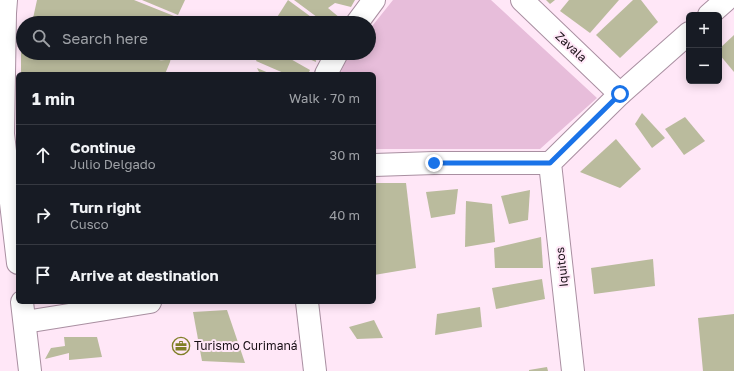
<!DOCTYPE html>
<meta charset="utf-8">
<style>
:root{--surface:#171b24;--page:#242831;--text:#f1f3f6;--muted:#9ea1a6;--line:#363941}
body{margin:0;font-family:"Golos Text",sans-serif;background:var(--page);color:var(--text)}
.controls{position:absolute;right:12px;top:12px;display:grid;overflow:hidden;border-radius:6px;box-shadow:0 2px 10px #0003}
.controls button{width:36px;height:36px;display:grid;place-items:center;padding:0;border:0;border-bottom:1px solid var(--line);background:var(--surface);color:var(--text);font:20px sans-serif}
.stop{position:absolute;width:12px;height:12px;margin:-9px;border:3px solid #1a73e8;border-radius:50%;background:#fff}
.stop.end{background:#1a73e8;border-color:#fff;box-shadow:0 1px 4px #0008}
.list{margin:0;padding:0;list-style:none}
h2{display:flex;justify-content:space-between;align-items:center;height:52px;margin:0;padding:0 16px;font-size:17px}
h2 small{font-size:13px;font-weight:400;color:var(--muted)}
.list li{display:grid;grid-template-columns:26px 1fr auto;gap:12px;align-items:center;box-sizing:border-box;height:60px;padding:0 16px;border-top:1px solid var(--line)}
.list b{display:block;font-size:15px;white-space:nowrap}
.list p{margin:0;font-size:13px;white-space:nowrap;color:var(--muted)}
.list em{font-size:13px;font-style:normal;color:var(--muted)}
.icon{flex:none;width:22px;height:22px;fill:none;stroke:currentColor;stroke-width:2;stroke-linecap:round;stroke-linejoin:round}
.map{position:relative;flex:none;width:734px;height:371px;overflow:hidden}
.search{position:absolute;background:var(--surface);box-shadow:0 2px 10px #0003;left:16px;top:16px;width:360px;height:44px;display:flex;align-items:center;gap:10px;box-sizing:border-box;padding:0 14px;border-radius:22px;color:var(--muted);font-size:15px}
.panel{position:absolute;background:var(--surface);box-shadow:0 2px 10px #0003;left:16px;top:72px;width:360px;height:232px;border-radius:6px}
.map>svg:first-child{display:block}
.green{fill:#e7bdda}
.building{fill:#babb9d}
.lines{fill:none;stroke-linecap:round;stroke-linejoin:round}
.street-casing{stroke:#a98fa1;stroke-width:24}
.secondary-casing{stroke:#a98fa1;stroke-width:24}
.street{stroke:#fff;stroke-width:22}
.secondary{stroke:#fff;stroke-width:22}
.route{stroke:#1a73e8;stroke-width:5}
.labels{text-anchor:middle;stroke-width:4;stroke-linejoin:round;paint-order:stroke}
.street-label{font-size:12px;fill:#180f15;stroke:#ffe7f7}
.poi-label{font-size:12px;fill:#180f15;stroke:#ffe7f7;text-anchor:start}
</style>
<div class="map">
<svg width="734" height="371" viewBox="0 0 734 371">
<rect width="100%" height="100%" fill="#ffe7f7"/>
<path class="green" d="M393 0H491L597 98 540 149H374V74H340L347 58 351 53H369V30Z"/>
<g class="building">
<path d="M37 0H134L179 18 178 23H32Z"/>
<path d="M142 0H185L178 15Z"/>
<path d="M288 0 318 22V23H276L274 22Z"/>
<path d="M294 0H355L351 7 335 3 328 8 340 18 331 23H325Z"/>
<path d="M546 0H555L550 4Z"/>
<path d="M569 0H619L590 33 560 11Z"/>
<path d="M633 0H641L658 22 620 58 596 35Z"/>
<path d="M734 35V72L719 54V49Z"/>
<path d="M21 36H23V53H118L165 61 134 53H172L170 62 165 74H21Z"/>
<path d="M260 53H280L310 70 308 74H286L256 61Z"/>
<path d="M295 53H315L316 62Z"/>
<path d="M257 68 271 74H260Z"/>
<path d="M642 113 665 138 652 148 635 124Z"/>
<path d="M685 117 705 141 684 155 665 129Z"/>
<path d="M616 139 641 169 620 188 580 172Z"/>
<path d="M374 183H406L416 268 374 275Z"/>
<path d="M458 189 455 214 431 218 426 192Z"/>
<path d="M530 190 528 220 509 224 501 196Z"/>
<path d="M466 201 492 204 495 242 465 247Z"/>
<path d="M541 237 543 268H495L494 248Z"/>
<path d="M653 259 655 286 594 294 591 268Z"/>
<path d="M542 279 545 299 496 309 492 288Z"/>
<path d="M480 307 482 327 435 335 437 314Z"/>
<path d="M227 310 245 363 202 361 193 312Z"/>
<path d="M734 314V371H703L698 318Z"/>
<path d="M374 320 383 338 357 339 349 327Z"/>
<path d="M64 337H97L102 357 69 360V353L45 359 51 348 65 346Z"/>
<path d="M547 367 548 371H529V370Z"/>
</g>
<g class="lines">
<defs>
<g id="street">
<path d="M522 0 620 94"/>
<path d="M357 23 374 0"/>
<path d="M326 74 337 53"/>
<path d="M374 165 434 163H550"/>
<path d="M307 302 315 371"/>
<path d="M25 322 150 302"/>
</g>
<g id="secondary">
<path d="M6 0 5 13 3 134 18 263"/>
<path d="M709 15 726 0"/>
<path d="M22 302 30 371"/>
<path d="M573 371 550 163 620 94 689 33"/>
</g>
</defs>
<use href="#street" class="street-casing"/>
<use href="#secondary" class="secondary-casing"/>
<use href="#street" class="street"/>
<use href="#secondary" class="secondary"/>
</g>
<g class="lines">
<path class="route" d="M434 163H550L620 94"/>
</g>
<defs>
<symbol id="office-ring" viewBox="-11 -11 22 22"><circle r="9.5" fill="#ffe7f7" stroke="#807f27" stroke-width="1.5"/><path d="M-6-3h4V-5.5h4V-3h4V5H-6ZM-1-4.5V-3h2v-1.5ZM-6 0V1H6V0Z" fill="#807f27"/></symbol>
</defs>
<g fill-rule="evenodd">
<use href="#office-ring" x="171" y="336" width="20" height="20"/>
</g>
<g class="labels">
<g class="street-label">
<text transform="translate(571 47) rotate(43)" y="4">Zavala</text>
<text transform="translate(562 267) rotate(-96)" y="4">Iquitos</text>
</g>
<g class="poi-label">
<text x="194" y="350">Turismo Curimaná</text>
</g>
</g>
</svg>
<div class="controls">
<button>+</button>
<button>−</button>
</div>
<div class="stop" style="left:620px;top:94px"></div>
<div class="stop end" style="left:434px;top:163px"></div>
<div class="search"><svg class="icon" aria-label="search" viewBox="0 0 24 24"><circle cx="10" cy="10" r="6"/><path d="M15 15l6 6"/></svg>Search here</div>
<section class="panel">
<h2>1 min<small>Walk · 70 m</small></h2>
<ul class="list">
<li><svg class="icon" aria-label="ahead" viewBox="0 0 24 24"><path d="M12 20V5M6 11l6-6 6 6"/></svg><div><b>Continue</b><p>Julio Delgado</p></div><em>30 m</em></li>
<li><svg class="icon" aria-label="right" viewBox="0 0 24 24"><path d="M7 20v-9h11M14 6l5 5-5 5"/></svg><div><b>Turn right</b><p>Cusco</p></div><em>40 m</em></li>
<li><svg class="icon" aria-label="arrive" viewBox="0 0 24 24"><path d="M6 21V4h12l-3 4 3 4H6"/></svg><div><b>Arrive at destination</b></div></li>
</ul>
</section>
</div>
